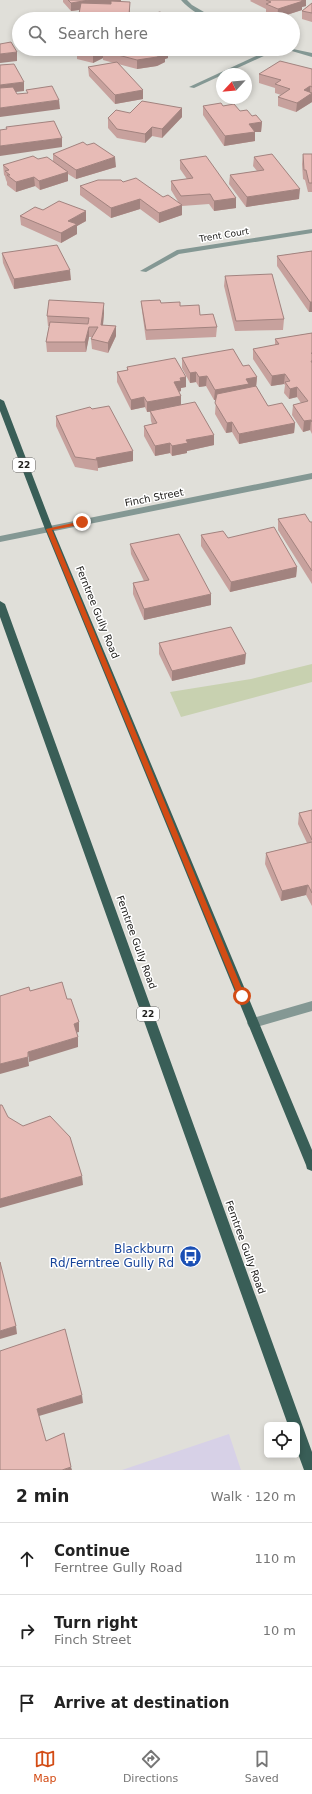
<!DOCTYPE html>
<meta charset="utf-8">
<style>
:root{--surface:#fff;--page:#f2f2f2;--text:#222;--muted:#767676;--line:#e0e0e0;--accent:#d34c15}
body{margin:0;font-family:"DejaVu Sans",sans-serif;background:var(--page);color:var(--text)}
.controls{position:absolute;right:12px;bottom:12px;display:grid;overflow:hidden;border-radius:6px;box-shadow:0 2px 6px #0003}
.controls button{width:36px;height:36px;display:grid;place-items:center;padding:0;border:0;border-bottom:1px solid var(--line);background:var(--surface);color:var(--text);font:20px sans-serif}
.compass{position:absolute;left:216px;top:68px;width:36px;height:36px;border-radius:50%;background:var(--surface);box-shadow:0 2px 6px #0003;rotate:244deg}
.stop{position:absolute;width:12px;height:12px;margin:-9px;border:3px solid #d34c15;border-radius:50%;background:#fff}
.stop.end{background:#d34c15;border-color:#fff;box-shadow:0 1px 4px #0008}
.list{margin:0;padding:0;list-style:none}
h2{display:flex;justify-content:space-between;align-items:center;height:52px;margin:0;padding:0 16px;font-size:17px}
h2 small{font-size:13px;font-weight:400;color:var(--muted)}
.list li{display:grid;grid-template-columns:26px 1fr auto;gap:12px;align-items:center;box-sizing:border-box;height:72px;padding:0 16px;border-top:1px solid var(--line)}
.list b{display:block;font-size:15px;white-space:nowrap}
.list p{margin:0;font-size:13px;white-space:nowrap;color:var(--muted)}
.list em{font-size:13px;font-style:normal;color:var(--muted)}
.icon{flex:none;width:22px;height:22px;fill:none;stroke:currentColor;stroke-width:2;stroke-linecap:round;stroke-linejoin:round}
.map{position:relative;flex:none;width:312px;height:1470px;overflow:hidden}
.search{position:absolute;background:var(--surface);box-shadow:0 2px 6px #0003;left:12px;right:12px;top:12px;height:44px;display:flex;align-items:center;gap:10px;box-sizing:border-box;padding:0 14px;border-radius:22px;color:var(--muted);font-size:15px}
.sheet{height:268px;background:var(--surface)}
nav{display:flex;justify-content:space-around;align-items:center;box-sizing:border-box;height:56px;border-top:1px solid var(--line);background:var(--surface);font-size:11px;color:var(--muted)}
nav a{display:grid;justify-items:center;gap:2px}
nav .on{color:var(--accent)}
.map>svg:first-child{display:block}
.commercial{fill:#d7d1e7}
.green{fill:#c8d1b0}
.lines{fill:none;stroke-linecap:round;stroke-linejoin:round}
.street{fill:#849894;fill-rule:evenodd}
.primary{fill:#395e57;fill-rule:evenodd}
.wall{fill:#c7a19d}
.shaded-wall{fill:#a2837f}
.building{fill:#e7bbb6;stroke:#a2837f}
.route{fill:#d34c15}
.labels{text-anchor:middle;stroke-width:3;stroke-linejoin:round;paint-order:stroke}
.far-street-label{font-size:9px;fill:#21201e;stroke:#fff}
.shield{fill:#fff;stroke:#646362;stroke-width:1}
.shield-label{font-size:9px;font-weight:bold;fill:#21201e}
.street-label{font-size:10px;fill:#21201e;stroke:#fff}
.near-transit-label{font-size:12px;fill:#164399;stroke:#fff;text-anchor:end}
</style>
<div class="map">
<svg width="312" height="1470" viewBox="0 0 312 1470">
<rect width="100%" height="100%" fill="#e0dfd9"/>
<path class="commercial" d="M229 1434 241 1470H122Z"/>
<path class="green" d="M312 664V682L181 717 170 692 251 679Z"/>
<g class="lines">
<g class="street">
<path d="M181 0H187L192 5 216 19C203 19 189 9 181 0Z"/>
<path d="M271 49H279L194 88 189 87Z"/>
<path d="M285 49H293L312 53V57Z"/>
<path d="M312 229V233L179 254 146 272 140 271 177 250Z"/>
<path d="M312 473V479L0 542V536Z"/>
<path d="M312 1001V1011L253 1028 249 1027 247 1023 249 1019 253 1018Z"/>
</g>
<g class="primary">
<path d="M0 399 4 401 53 529 312 1150V1171L307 1169 306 1165 45 529 0 411Z"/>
<path d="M0 601 5 604 304 1430 312 1452V1470H304L297 1451V1425H288L0 617Z"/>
</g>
</g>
<g class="wall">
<path d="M63 0H121V1L130 10V19H78L80 10 71 11 63 2Z"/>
<path d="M251 0H306V6L302 7V10L277 18 266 12V9L250 1Z"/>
<path d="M312 3V22L302 19V11Z"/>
<path d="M67 49H168V58L165 59V62L157 66 137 69 118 64 143 99 115 104 89 76 88 67 114 63 103 60V58L93 63 77 59V55L67 52Z"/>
<path d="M189 49H208L202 53Z"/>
<path d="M312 69V102L296 112 278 106V97L281 95 275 93V88L259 83V74Z"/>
<path d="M203 106H223L252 116 262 122 261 132H255V141L224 146 203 115Z"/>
<path d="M130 113 182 117 162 138 152 136 145 143 117 138 108 128V118Z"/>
<path d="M53 154 116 167 76 179 68 174V181L40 190 35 186 16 192 7 185V182L6 180 5 176 4 175 3 165 38 159 53 162Z"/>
<path d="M303 154H312V192H308L305 180 303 179 302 164Z"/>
<path d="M254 157 299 199 246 207 229 184 230 175 257 171 253 166Z"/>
<path d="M180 160 236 198V208L214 211 209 204 182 206V215L159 223 140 209 111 218 80 195V186L123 182 179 203 171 190V181L187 179 180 169Z"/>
<path d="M43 210 86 221 77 226V234L61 243 21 225 20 216Z"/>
<path d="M312 251V312H309L277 266V256Z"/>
<path d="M2 253 71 280 14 289 3 263Z"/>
<path d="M225 276 284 319 283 330 235 331 224 286Z"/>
<path d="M141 301 161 303 180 306 200 315 217 327 216 337 146 340 142 311Z"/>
<path d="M104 313 103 325 116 326V336L108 353 92 349 91 339 92 337H89L86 352H47L46 342 49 326H48L47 316Z"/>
<path d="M312 333V434L310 430 303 432 292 415 293 405 301 403 297 397 289 399 284 393 285 385 284 384 271 386 253 359V349L275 345V339Z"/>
<path d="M182 358 243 366 257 377 256 387 268 406 295 423 294 433 239 444 232 432 226 433 215 414 216 400H214L206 386 199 387 196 382 190 383 182 368Z"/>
<path d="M127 367 186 377V387L181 388V391L179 392 181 396V405L214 435V445L187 451V453L172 456 170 453 155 456 144 436V426L152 424 151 421 150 412H147L145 407 131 410 117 382V372L127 371Z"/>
<path d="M92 409 133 461 98 468V471L75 467 56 426V416Z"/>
<path d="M278 519 312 522V584L278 530Z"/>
<path d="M201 535 228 538 297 567 296 577 230 592 201 546Z"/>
<path d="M130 544 211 605 144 620 133 594V583L144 581 131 554Z"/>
<path d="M159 643 245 664 172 681 159 654Z"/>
<path d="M312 810V906L306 895 281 901 265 864 266 853 307 843 298 824 299 813Z"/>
</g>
<g class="shaded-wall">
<path d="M89 0H121V4L71 11V3Z"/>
<path d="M300 0H306V6L302 7V10L277 18 278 9Z"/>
<path d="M130 2V10L129 19V15Z"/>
<path d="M103 49H107L103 51V58L93 63V54Z"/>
<path d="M168 49V58L165 59V62L157 66 137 69V60L162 52Z"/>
<path d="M202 49H208L202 53Z"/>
<path d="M17 52V61L0 63V54Z"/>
<path d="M24 82V91L0 94V85Z"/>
<path d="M310 86V95L312 93V102L296 112 297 103 304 90Z"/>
<path d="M143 90V99L115 104V95Z"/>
<path d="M59 100 60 109 0 117V108Z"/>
<path d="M182 108V117L162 138V129Z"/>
<path d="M262 122 261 132H255V141L224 146 225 136 249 124Z"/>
<path d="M152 127V136L145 143V134Z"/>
<path d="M62 138V147L0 156V146Z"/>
<path d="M115 157 116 167 76 179V170Z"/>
<path d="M68 172V181L40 190 39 181Z"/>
<path d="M34 177 35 186 16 192V182Z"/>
<path d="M300 189 299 199 246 207 247 197Z"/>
<path d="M236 198V208L214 211V201Z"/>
<path d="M140 199V209L111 218V208Z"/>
<path d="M182 205V215L159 223V213Z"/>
<path d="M86 211V221L77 226V234L61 243V233L68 221Z"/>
<path d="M70 270 71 280 14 289V279Z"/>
<path d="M310 302H312V312H309Z"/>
<path d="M104 303V313L102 335 101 325Z"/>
<path d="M116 326V336L108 353V343Z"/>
<path d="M89 327V337L86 352 85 342Z"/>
<path d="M196 372V382L190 383V373Z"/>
<path d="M285 374 284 384 271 386 272 376Z"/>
<path d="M207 376 206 386 199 387V377Z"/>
<path d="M186 377V387L181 388V391L174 393V382L180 378Z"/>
<path d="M257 377 256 387 248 394 214 400 215 390 246 379Z"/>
<path d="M297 387V397L289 399 290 389Z"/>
<path d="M181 396V406L147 412V402Z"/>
<path d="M144 397 145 407 131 410V400Z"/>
<path d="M311 420 310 430 303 432 304 421Z"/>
<path d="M232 422V432L226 433 227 423Z"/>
<path d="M295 423 294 433 239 444V434Z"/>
<path d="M214 435V445L187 451V453L172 456V446L186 440Z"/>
<path d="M170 443V453L155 456V446Z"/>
<path d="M133 451V461L98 468 97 460 96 458Z"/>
<path d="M297 567 296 577 230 592 231 582Z"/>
<path d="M211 594V605L144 620V609Z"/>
<path d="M246 654 245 664 172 681V671Z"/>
<path d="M308 885 306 895 281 901 282 891Z"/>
<path d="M79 1022V1032L75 1033 74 1024Z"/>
<path d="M78 1037V1047L29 1062 28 1052Z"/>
<path d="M28 1057 29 1066 0 1074V1064Z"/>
<path d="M82 1176 83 1185 0 1208V1199Z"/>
<path d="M16 1326 17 1334 0 1339V1331Z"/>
<path d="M82 1395 83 1403 39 1416 37 1409Z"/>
<path d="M71 1467 72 1470H62Z"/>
</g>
<g class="building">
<path d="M68 0H89L71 3Z"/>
<path d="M266 0H301L303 1 278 9 266 4 271 2Z"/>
<path d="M111 1 130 2 129 15H98V19H78L81 3 111 4Z"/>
<path d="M312 3V13L302 11Z"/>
<path d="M160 12 172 19H143L140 17Z"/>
<path d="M11 42 17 52 0 54V44Z"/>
<path d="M78 49H103L93 54 77 50Z"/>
<path d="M107 49H168L162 52 165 53 157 57 137 60 103 51Z"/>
<path d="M280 61 312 69V87L310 86 304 90 312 93 297 103 278 97 290 89 275 84 281 80 259 74Z"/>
<path d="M117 62 143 90 115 95 88 67Z"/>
<path d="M14 64 24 82 0 85V65Z"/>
<path d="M52 86 59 100 0 108V88L13 87 17 94 28 93 26 90Z"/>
<path d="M142 101 182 108 162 129 152 127 145 134 117 129 108 118 116 110 130 113Z"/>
<path d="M221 103 223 106 234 104 240 111 247 110 252 116 256 115 262 122 249 124 255 132 225 136 203 106Z"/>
<path d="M54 121 62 138 0 146V130L7 129 6 127Z"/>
<path d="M83 142 87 145 94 143 115 157 76 170 53 154Z"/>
<path d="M272 154 300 189 247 197 230 175 264 170 254 157Z"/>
<path d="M303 154H312V183H309L306 170H304Z"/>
<path d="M33 156 38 159 47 157 68 172 39 181 34 177 16 182 7 175H10L5 171 9 170 3 165Z"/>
<path d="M206 156 236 198 214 201 210 194 181 196 171 181 193 178 180 160Z"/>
<path d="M136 178 163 197 168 195 182 205 159 213 140 199 111 208 80 186 98 180H121L123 182Z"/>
<path d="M59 201 86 211 68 221 77 224 61 233 20 216 35 207 43 210Z"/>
<path d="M57 245 70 270 14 279 2 253Z"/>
<path d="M312 251V302H310L277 256Z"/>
<path d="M272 274 284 319 236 321 225 276Z"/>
<path d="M49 300 104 303 101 325 116 326 108 343 91 339 98 327H89L85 342H46L50 322 88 324 89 318 47 316Z"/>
<path d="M160 300 161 303 180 302V306L199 305 200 315 213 314 217 327 146 330 141 301Z"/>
<path d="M312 333V353H311L312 354V361H311L312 363V422L311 420 304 421 293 405 308 401 297 387 290 389 285 382 290 381 285 374 272 376 253 349 279 344 275 339Z"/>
<path d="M233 349 243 366 249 365 257 377 246 379 249 384 215 390 207 376 199 377 196 372 190 373 182 358Z"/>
<path d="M175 358 186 377 180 378 181 381 174 382 181 396 147 402 144 397 131 400 117 372 128 370 127 367Z"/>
<path d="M256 386 268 406 282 403 295 423 239 434 232 422 227 423 215 403 217 394Z"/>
<path d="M195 402 214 435 186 440 188 443 172 446 170 443 155 446 144 426 157 423 150 411Z"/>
<path d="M109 406 133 451 96 458 97 460 75 457 56 416 90 407 92 409Z"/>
<path d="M305 514 310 522H312V571L278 519Z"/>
<path d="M274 527 297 567 231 582 201 535 223 531 228 538Z"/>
<path d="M179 534 211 594 144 609 133 583 149 580 130 544Z"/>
<path d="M231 627 246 654 172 671 159 643Z"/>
<path d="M312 810V840L299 813Z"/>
<path d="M312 842V893L308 885 282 891 266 853Z"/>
<path d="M62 982 67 999H71L79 1022 74 1024 78 1037 28 1052V1057L0 1064V996L29 987 30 991Z"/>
<path d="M0 1105H2L8 1117 23 1126 50 1116 70 1137 82 1176 0 1199Z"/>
<path d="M0 1262 16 1326 0 1331Z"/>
<path d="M65 1329 82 1395 37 1409 46 1441 64 1433 71 1467 62 1470H0V1351Z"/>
</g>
<path class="route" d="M82 521 84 524 52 530 245 996 242 999 238 996 46 529Z"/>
<defs>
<symbol id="bus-disc" viewBox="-11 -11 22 22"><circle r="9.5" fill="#1a4fb4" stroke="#fff"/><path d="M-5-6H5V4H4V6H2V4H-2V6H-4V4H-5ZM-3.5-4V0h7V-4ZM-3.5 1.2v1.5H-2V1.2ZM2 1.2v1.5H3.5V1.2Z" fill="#fff"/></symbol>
</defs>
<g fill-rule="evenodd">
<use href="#bus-disc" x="178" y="1244" width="25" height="25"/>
</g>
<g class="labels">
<g class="far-street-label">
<text transform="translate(224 235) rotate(-9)" y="3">Trent Court</text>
</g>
<g class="shield">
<rect x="13" y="458" width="22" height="14" rx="3"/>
<rect x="137" y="1007" width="22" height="14" rx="3"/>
</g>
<g class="shield-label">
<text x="24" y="468">22</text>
<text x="148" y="1017">22</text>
</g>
<g class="street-label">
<text transform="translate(154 497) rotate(-11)" y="4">Finch Street</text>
<text transform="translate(98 612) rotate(68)" y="4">Ferntree Gully Road</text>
<text transform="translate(137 942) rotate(70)" y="4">Ferntree Gully Road</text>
<text transform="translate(246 1247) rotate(70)" y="4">Ferntree Gully Road</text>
</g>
<g class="near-transit-label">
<text x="174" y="1253">Blackburn<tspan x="174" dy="14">Rd/Ferntree Gully Rd</tspan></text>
</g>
</g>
</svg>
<div class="controls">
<button><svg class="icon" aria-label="locate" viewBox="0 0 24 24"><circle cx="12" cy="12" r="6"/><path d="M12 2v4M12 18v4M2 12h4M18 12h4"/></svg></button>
</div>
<svg class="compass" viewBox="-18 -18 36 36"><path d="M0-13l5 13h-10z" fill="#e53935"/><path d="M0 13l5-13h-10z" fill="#767676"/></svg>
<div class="stop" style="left:242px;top:996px"></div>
<div class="stop end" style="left:82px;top:522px"></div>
<div class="search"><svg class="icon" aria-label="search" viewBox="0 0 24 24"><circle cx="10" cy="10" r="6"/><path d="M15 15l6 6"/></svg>Search here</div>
</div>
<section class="sheet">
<h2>2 min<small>Walk · 120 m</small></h2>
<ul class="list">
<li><svg class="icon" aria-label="ahead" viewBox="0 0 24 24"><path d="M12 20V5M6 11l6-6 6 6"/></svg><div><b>Continue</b><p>Ferntree Gully Road</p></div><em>110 m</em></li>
<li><svg class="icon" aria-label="right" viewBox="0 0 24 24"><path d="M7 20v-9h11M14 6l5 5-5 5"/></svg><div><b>Turn right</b><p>Finch Street</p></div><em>10 m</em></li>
<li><svg class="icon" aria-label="arrive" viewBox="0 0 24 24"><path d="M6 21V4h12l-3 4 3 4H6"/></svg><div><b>Arrive at destination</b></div></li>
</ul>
</section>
<nav>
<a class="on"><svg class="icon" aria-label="map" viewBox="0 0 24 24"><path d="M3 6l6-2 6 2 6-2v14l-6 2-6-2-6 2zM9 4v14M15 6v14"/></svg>Map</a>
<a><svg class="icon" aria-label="directions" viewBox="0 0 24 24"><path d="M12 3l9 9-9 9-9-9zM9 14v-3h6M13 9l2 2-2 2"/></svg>Directions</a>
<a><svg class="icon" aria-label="saved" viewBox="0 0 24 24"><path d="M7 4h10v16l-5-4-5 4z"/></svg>Saved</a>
</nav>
